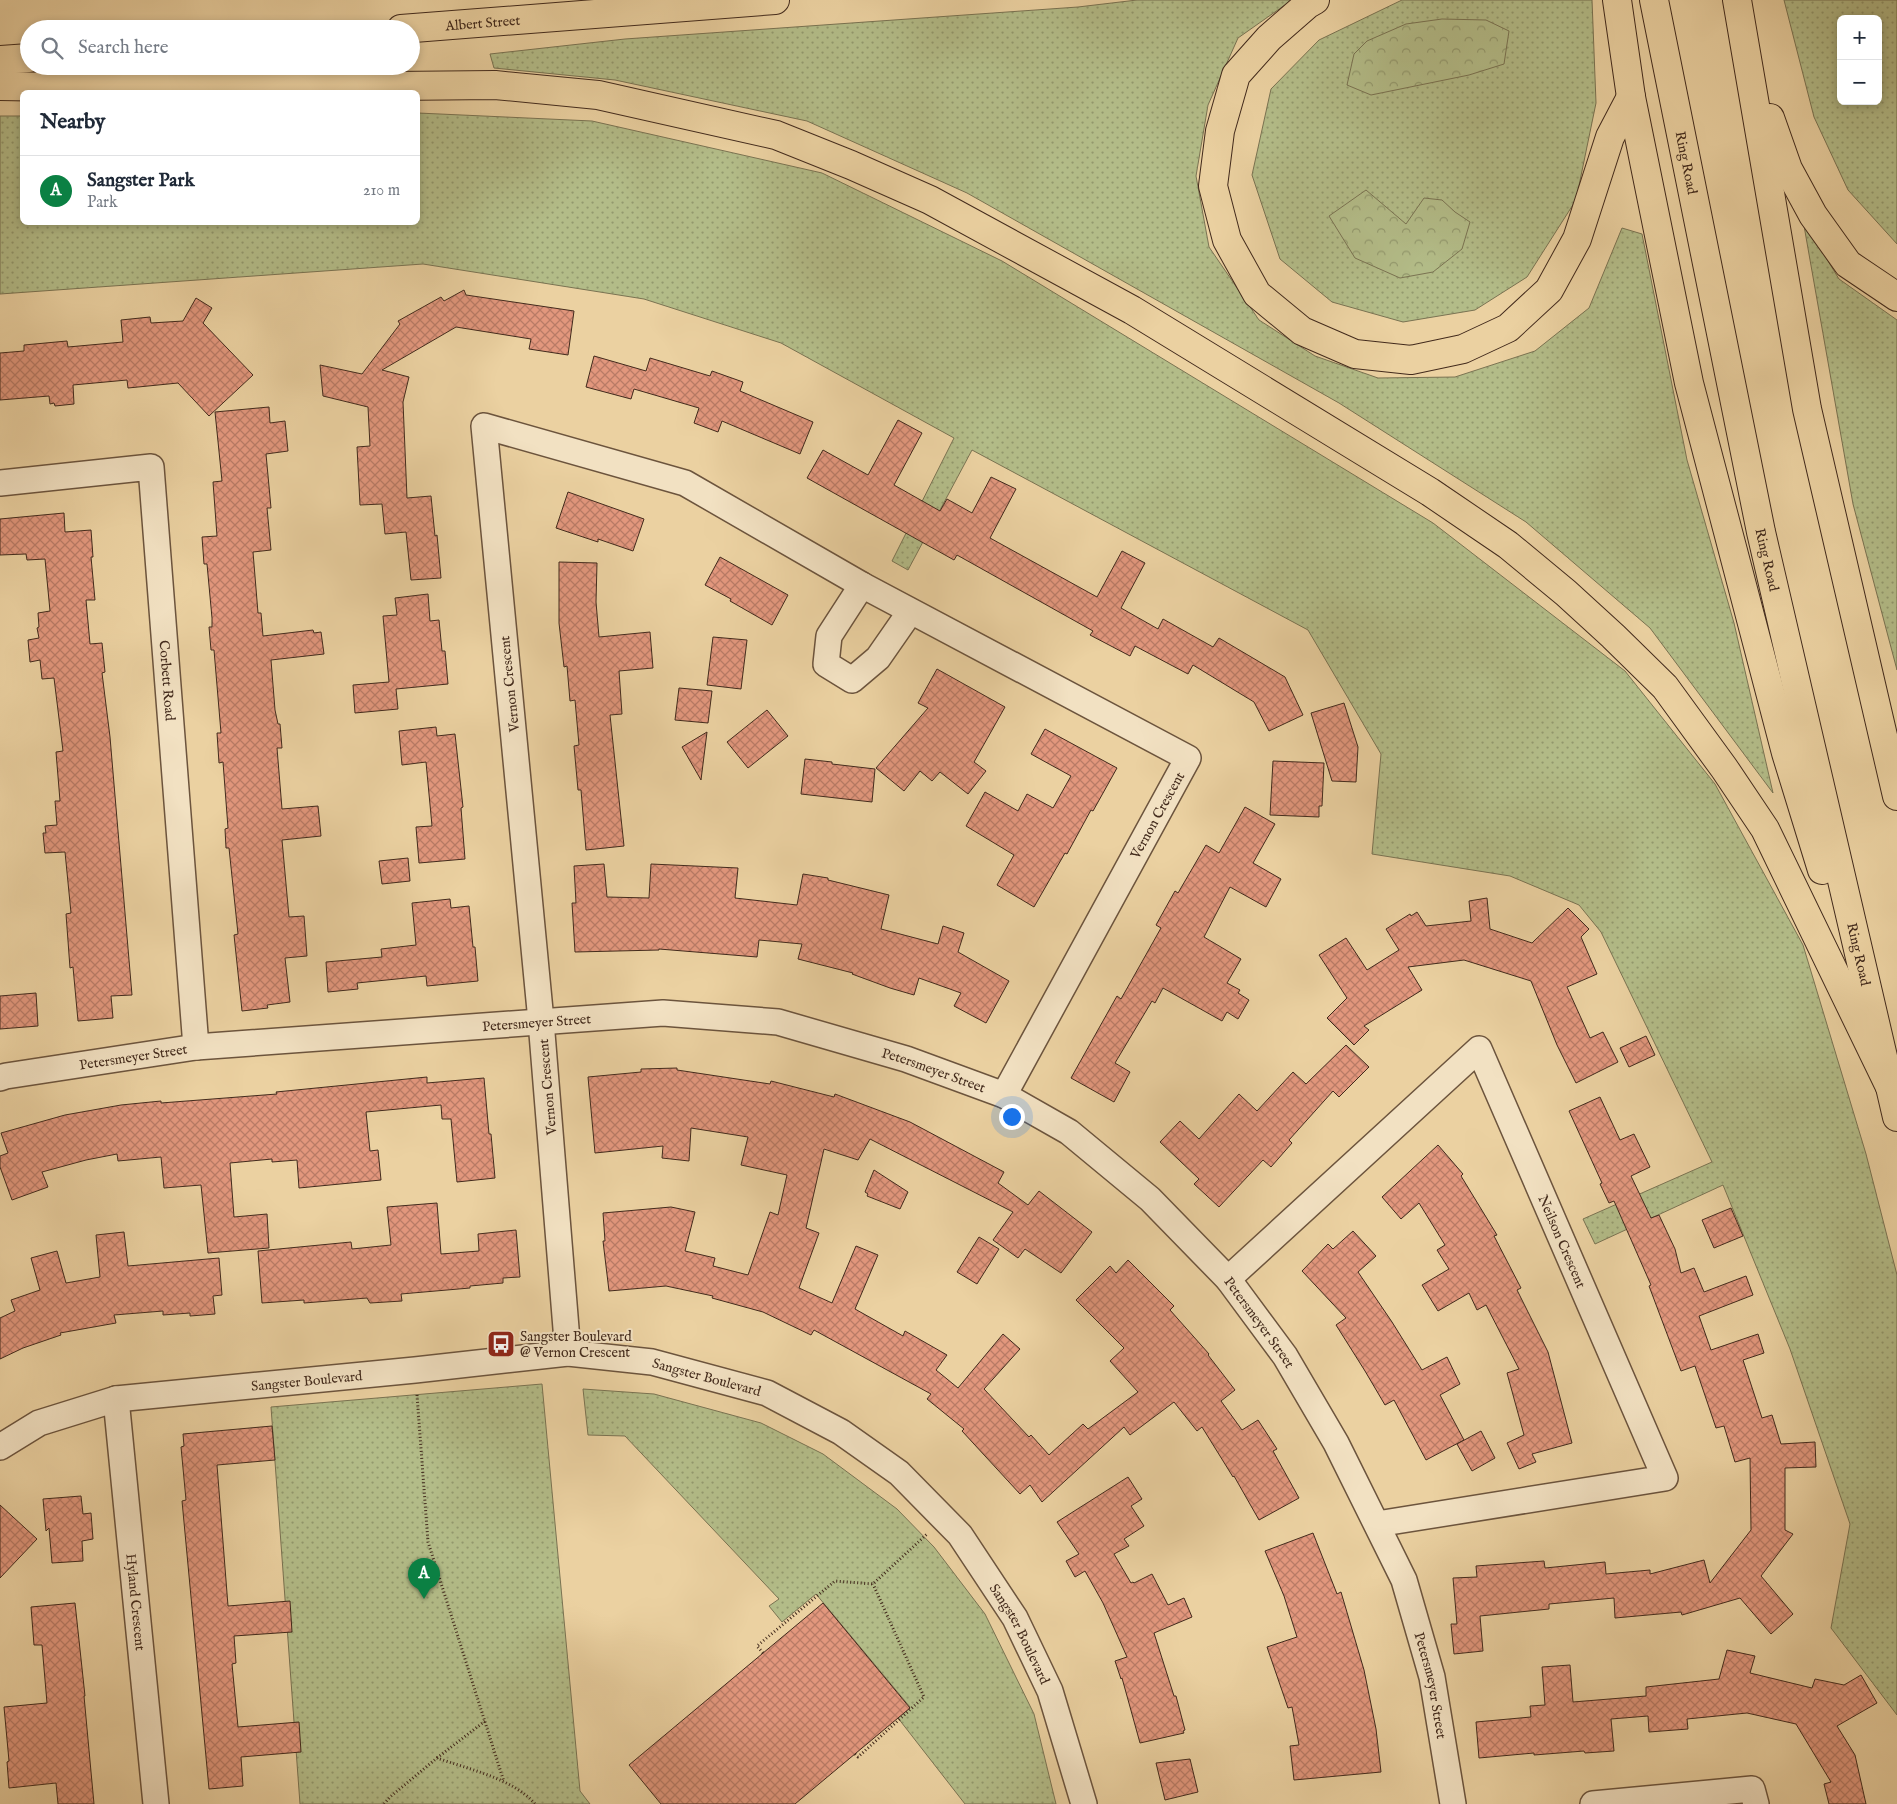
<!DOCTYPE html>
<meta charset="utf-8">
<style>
:root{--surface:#fff;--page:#f6f6f7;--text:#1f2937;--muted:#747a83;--line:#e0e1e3;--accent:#0b8043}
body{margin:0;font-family:"IM FELL English",serif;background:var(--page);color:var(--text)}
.controls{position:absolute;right:15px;top:15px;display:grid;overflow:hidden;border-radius:8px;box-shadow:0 2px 8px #0003}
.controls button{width:45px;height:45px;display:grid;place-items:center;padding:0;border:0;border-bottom:1px solid var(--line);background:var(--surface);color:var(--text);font:25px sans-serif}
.you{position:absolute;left:1011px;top:1116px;width:18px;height:18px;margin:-12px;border:4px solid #fff;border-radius:50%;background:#1a73e8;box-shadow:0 0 0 8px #1a73e833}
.badge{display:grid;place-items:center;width:32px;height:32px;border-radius:50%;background:var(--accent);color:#fff;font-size:16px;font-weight:700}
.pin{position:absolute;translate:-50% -41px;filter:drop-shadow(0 1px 2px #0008)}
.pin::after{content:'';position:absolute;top:26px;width:18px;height:15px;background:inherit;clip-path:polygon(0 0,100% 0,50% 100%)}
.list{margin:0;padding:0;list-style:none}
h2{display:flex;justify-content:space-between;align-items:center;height:65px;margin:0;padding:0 20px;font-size:21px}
h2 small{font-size:16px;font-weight:400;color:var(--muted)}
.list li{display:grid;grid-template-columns:32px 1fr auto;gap:15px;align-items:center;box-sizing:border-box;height:70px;padding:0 20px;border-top:1px solid var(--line)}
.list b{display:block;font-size:19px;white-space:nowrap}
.list p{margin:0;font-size:16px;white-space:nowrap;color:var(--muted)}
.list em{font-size:16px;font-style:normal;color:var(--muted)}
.icon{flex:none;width:28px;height:28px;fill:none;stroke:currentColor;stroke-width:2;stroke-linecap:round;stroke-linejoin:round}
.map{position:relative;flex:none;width:1897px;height:1804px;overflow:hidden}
.search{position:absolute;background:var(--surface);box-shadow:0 2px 8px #0003;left:20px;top:20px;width:400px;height:55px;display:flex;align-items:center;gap:12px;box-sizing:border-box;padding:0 18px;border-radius:28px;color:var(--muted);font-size:19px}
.panel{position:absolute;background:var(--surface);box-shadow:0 2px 8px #0003;left:20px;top:90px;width:400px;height:135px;border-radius:8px}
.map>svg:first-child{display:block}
.green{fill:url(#green-dots);stroke:#7a7352;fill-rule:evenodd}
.forest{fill:url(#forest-crowns);stroke:#7a7352}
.building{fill:url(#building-cross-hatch);stroke:#422a1c}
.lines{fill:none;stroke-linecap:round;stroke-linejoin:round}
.minor-casing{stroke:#6c543d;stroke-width:28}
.highway-casing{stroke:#422a1c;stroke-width:30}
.path{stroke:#422a1c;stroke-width:3;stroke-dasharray:1 2.5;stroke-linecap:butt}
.minor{stroke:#f2e1c2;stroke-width:25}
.highway{stroke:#ebd1a1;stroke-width:28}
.labels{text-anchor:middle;stroke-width:4;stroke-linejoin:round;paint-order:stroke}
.street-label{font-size:14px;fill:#422a1c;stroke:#f2e1c2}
.poi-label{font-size:14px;fill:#422a1c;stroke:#f2e1c2;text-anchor:start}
</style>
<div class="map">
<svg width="1897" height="1804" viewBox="0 0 1897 1804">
<defs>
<pattern id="green-dots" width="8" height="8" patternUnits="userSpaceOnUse" patternTransform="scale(1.25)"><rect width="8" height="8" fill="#b3bc88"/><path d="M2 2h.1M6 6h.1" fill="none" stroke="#93996e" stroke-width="1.8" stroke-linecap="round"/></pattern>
<pattern id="forest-crowns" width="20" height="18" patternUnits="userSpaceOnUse" patternTransform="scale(1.25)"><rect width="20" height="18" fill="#b3bc88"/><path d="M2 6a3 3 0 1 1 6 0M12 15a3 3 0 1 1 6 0" fill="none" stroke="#93996e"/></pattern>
<pattern id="building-cross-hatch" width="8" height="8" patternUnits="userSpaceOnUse" patternTransform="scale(1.25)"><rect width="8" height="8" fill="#e2977d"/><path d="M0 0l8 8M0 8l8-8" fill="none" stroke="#b97b66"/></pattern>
</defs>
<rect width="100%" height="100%" fill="#ebd1a1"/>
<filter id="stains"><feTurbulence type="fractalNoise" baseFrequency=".004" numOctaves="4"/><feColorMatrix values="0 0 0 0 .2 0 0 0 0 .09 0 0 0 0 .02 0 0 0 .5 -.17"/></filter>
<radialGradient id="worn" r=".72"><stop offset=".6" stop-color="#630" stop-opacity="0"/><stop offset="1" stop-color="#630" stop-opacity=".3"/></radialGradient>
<g class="green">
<path d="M1137 0H1292L1238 38 1208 105 1196 176 1209 247 1259 320 1315 356 1378 378 1455 377 1535 351 1589 308 1622 228 1642 234 1687 460 1734 623 1773 793 1650 628 1526 522 1339 403 967 193 807 121 615 80 494 68 490 54 625 39 1078 7Z"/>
<path d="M1402 0H1592L1596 103 1576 200 1527 277 1475 310 1403 322 1332 302 1280 259 1252 175 1271 89 1319 40Z"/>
<path d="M1784 0H1897V244L1848 190 1814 117ZM1841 19H1878V101H1841Z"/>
<path d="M418 113 592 121 822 173 1002 261 1433 523 1625 671 1715 784 1803 945 1866 1154 1897 1275V1715L1831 1628 1850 1524 1790 1349 1723 1185 1595 1244 1583 1219 1712 1162 1601 932 1579 905 1510 876 1372 854 1381 754 1308 630 972 450 908 570 892 561 954 438 781 343 644 299 423 264 0 294V116H22V222H418Z"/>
<path d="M1803 220 1839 279 1897 320V670L1853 504Z"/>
<path d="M542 1384 580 1791 590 1804H300L271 1407Z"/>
<path d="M583 1389 654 1394 761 1423 823 1454 897 1509 934 1547 985 1614 1034 1714 1056 1804H965L898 1718 910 1707 816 1594 782 1622 769 1606 779 1599 625 1436 588 1435Z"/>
</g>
<g class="forest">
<path d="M1442 19 1486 20 1509 31 1504 64 1469 75 1371 95 1347 85 1354 54 1367 41 1406 24Z"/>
<path d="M1366 190 1406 224 1424 198 1442 200 1455 212 1470 222 1462 249 1433 272 1400 278 1355 258 1329 216Z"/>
</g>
<g class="building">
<path d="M464 290 466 295 574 311 568 355 529 349 531 339 456 327 382 370 409 377 403 402 407 498 431 496 435 536 437 535 441 578 411 580 406 532 385 534 382 504 360 505 357 447 370 446 368 407 323 396 320 365 362 374 400 324 398 321 441 297 444 301Z"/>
<path d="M196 298 212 308 203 323 253 375 209 416 178 383 128 388 127 380 73 385 74 404 55 406 54 403 50 404 49 396 0 400V353L24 351V345L67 341 68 347 123 342 121 320 150 317 151 323 183 321Z"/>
<path d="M594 356 646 371 650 358 710 376 712 371 743 382 740 391 813 422 800 454 722 421 718 432 694 423 699 408 634 389 631 399 586 387Z"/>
<path d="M269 407 270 423 285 421 288 451 266 454 271 508H267L271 550 253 552 258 613H261L263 636 313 630 314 633 321 632 324 654 271 660 275 710 278 724H280L282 748H277L282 809 318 806 321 836 282 840 289 917 304 916 307 956 285 958 290 1002 267 1005 268 1008 242 1011 234 935 238 934 229 848H226L225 829 228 828 223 762 219 763 217 733H221L214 650H211L209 627H212V618L207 564H204L202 537 217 536 213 482 222 481 215 412Z"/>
<path d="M898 420 922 433 894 485 940 511 947 499 972 513 991 477 1016 489 990 538 1097 597 1122 551 1145 563 1121 608 1158 629 1163 619 1213 647 1219 638 1285 677 1303 715 1269 731 1254 702 1193 665 1188 674 1135 646 1130 656 1090 635 1093 631 957 555 954 560 807 478 823 450 868 475Z"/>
<path d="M568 492 644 519 633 551 598 539V542L556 528Z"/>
<path d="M64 513 65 532 91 530 93 557H91L95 600H86L90 644 102 643 105 672 102 673 110 737 132 995 111 996 113 1018 78 1021 73 967 70 968 66 914 71 913 65 852 45 853 43 833H46L45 826 57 825 55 801H60L56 752 63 751 54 678 42 679 40 660 30 662 28 640 39 638 37 628 39 627 38 613 50 611 45 559 27 560 26 554 0 555V519Z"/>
<path d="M720 557 788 595 772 625 730 601 731 599 705 585Z"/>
<path d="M559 562 597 563 596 602 599 637 650 632 653 668 619 671 622 714 610 715 624 846 586 850 581 790H578L574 746 579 745 575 700 570 701 567 666 564 667 559 623Z"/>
<path d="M428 594 430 621 439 620 442 651H445L448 684 396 689 398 709 355 713 353 685 389 682 383 616 397 615 395 598Z"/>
<path d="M713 637 747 640 741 689 707 685Z"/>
<path d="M937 669 1005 707 974 762 986 771 968 794 940 772 932 781 920 771 904 791 876 768 928 708 918 703Z"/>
<path d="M679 688 712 691 708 723 675 720Z"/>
<path d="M1344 703 1358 747 1356 782 1332 781 1311 713Z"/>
<path d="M767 710 788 736 748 768 727 742Z"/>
<path d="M436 727 437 736 455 734 463 807 461 808 465 859 419 863 416 827 432 826 426 762 402 765 399 731Z"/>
<path d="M1045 729 1117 768 1093 811 1091 810 1067 854 1065 853 1034 907 997 885 1014 855 966 826 985 792 1018 811 1027 794 1053 808 1071 776 1031 754Z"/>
<path d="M707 732 701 780 682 747Z"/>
<path d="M805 759 832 762V764L875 769 872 802 801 794Z"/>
<path d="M1273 761 1324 763 1322 806H1319V817L1270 815Z"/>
<path d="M1245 807 1275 824 1253 863 1281 879 1266 907 1230 887 1204 937 1241 959 1227 983 1240 990 1238 993 1249 1000 1238 1019 1227 1012 1222 1021 1163 988 1155 1003 1152 1001 1115 1063 1130 1072 1114 1102 1071 1078 1117 996 1121 999 1161 928 1156 925 1175 891 1178 893 1206 845 1219 853Z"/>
<path d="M408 858 410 881 382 884 379 861Z"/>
<path d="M604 864 607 897 649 898 651 864 738 868 735 898 797 905 803 874 828 878V880L889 895 881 929 938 944 943 926 964 933 958 952 1009 981 986 1023 954 1006 961 993 919 978 914 995 890 988 852 974 853 973 798 959 802 944 759 940 757 957 659 949V950L575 952 572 903H576L574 866Z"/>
<path d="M1487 898 1490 929 1532 943 1568 908 1589 929 1581 937 1597 974 1567 987 1590 1038 1603 1032 1618 1062 1576 1083 1557 1045 1531 981 1464 960 1408 967 1422 990 1364 1026 1369 1030 1354 1045 1327 1018 1347 998 1319 955 1346 938 1367 970 1399 950 1386 929 1410 914 1411 916 1417 912 1426 926 1471 921 1469 901Z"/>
<path d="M450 899 451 908 469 906 473 947H475L478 981 427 986 426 976 357 983 358 989 328 992 326 962 382 957 381 949 416 945 412 903Z"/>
<path d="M36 993 38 1026 0 1029V996Z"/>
<path d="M1646 1036 1655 1055 1629 1067 1620 1048Z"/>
<path d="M1346 1045 1369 1067 1339 1097 1333 1091 1289 1140 1292 1143 1271 1167 1263 1160 1219 1207 1194 1184 1199 1179 1160 1142 1180 1121 1199 1139 1239 1094 1257 1111 1293 1072 1306 1084Z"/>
<path d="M677 1068V1070L770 1084 771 1081 834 1097 835 1094 910 1122 1004 1172 998 1183 1028 1205 1039 1191 1092 1232 1061 1273 1025 1249 1018 1258 993 1240 1013 1212 870 1139 858 1160 824 1149 806 1228 819 1233 799 1288 832 1303 856 1246 878 1255 855 1309 903 1336 905 1331 947 1355 936 1370 958 1388 1003 1334 1020 1349 984 1389 1029 1437 1031 1435 1049 1455 1083 1424 1088 1429 1138 1392 1110 1361 1124 1348 1076 1300 1110 1266 1116 1273 1128 1260 1174 1306 1170 1310 1209 1354 1208 1355 1235 1390 1221 1401 1242 1430 1258 1420 1277 1449 1273 1451 1299 1498 1259 1520 1234 1476 1233 1477 1202 1427 1197 1431 1174 1402 1130 1435 1124 1427 1042 1502 1030 1485 1020 1494 962 1431 964 1429 927 1399 931 1394 814 1330 811 1335 763 1312 712 1298 713 1296 666 1286 609 1291 603 1241H605L603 1213 671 1207 695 1212 685 1251 715 1258 713 1266 748 1275 770 1212 778 1215 787 1175 741 1165 748 1137 691 1128 689 1161 662 1158 663 1146 595 1153 588 1077 641 1072V1069Z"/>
<path d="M427 1077V1083L484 1078 489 1134H491L495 1178 457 1182 451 1119H442L441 1105 366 1112 370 1151 378 1150 381 1180 299 1188 297 1160 272 1162V1159L230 1163 234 1217 267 1214 269 1248 208 1253 201 1185 164 1188 161 1157 118 1161 117 1154 86 1160 42 1172 48 1187 12 1200 0 1167V1156L8 1153 1 1133 65 1115 121 1105 161 1101V1103L277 1094 276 1092Z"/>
<path d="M1600 1097 1620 1140 1634 1134 1650 1167 1631 1176 1651 1218 1659 1215 1675 1249 1681 1273 1694 1268 1704 1292 1746 1276 1753 1295 1699 1316 1711 1350 1758 1334 1764 1353 1743 1360 1762 1418 1772 1415 1781 1444 1815 1442 1816 1467 1785 1468V1530L1793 1534 1761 1576 1793 1614 1771 1634 1740 1598 1682 1615 1681 1612 1615 1618 1614 1598 1549 1604V1609L1480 1616 1483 1651 1454 1654 1451 1624H1457L1453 1578 1477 1577 1476 1566 1544 1561 1545 1568 1605 1562 1606 1574 1650 1570V1574L1704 1560 1710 1583 1751 1530 1750 1458 1735 1462 1724 1426 1716 1428 1695 1366 1681 1371 1649 1286 1651 1285 1614 1201 1609 1203 1600 1184 1602 1183 1569 1111Z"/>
<path d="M1438 1145 1463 1174 1461 1176 1497 1235 1494 1236 1521 1288 1517 1290 1548 1352 1572 1443 1532 1454 1536 1462 1519 1469 1507 1443 1524 1435 1507 1373 1519 1369 1486 1305 1477 1310 1469 1293 1438 1311 1422 1285 1449 1269 1437 1250 1445 1245 1419 1203 1401 1219 1382 1197Z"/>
<path d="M874 1170 908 1192 900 1209 867 1196 868 1194 865 1192Z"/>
<path d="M437 1203 441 1254 479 1251 478 1234 516 1230 520 1277 503 1278V1283L470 1286V1288L401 1294 402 1301 370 1303 367 1298 304 1303V1300L262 1303 258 1251 351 1242 352 1249 391 1245 387 1207Z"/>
<path d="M1731 1208 1743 1236 1714 1248 1702 1220Z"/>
<path d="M1353 1231 1376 1256 1358 1272 1392 1322 1422 1370 1447 1357 1460 1384 1440 1395 1464 1440 1426 1460 1394 1400 1385 1405 1365 1371 1336 1325 1346 1318 1302 1271 1328 1244 1333 1249Z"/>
<path d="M124 1232 128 1266 219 1258 222 1295 213 1296 215 1314 190 1316V1313L163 1315V1311L114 1315 116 1323 60 1333 61 1335 23 1348 0 1359V1318L15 1311 11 1300 40 1290 31 1258 57 1251 66 1283 100 1277 96 1235Z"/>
<path d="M979 1237 999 1249 977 1284 957 1272Z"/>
<path d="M272 1426 275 1460 217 1465 228 1606 290 1601 292 1632 234 1636 236 1663 232 1664 238 1727 299 1722 301 1752 241 1757 243 1786 209 1789 182 1501 186 1500 181 1447 184 1446 183 1434Z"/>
<path d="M1481 1431 1495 1458 1472 1471 1457 1444Z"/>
<path d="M1128 1477 1142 1499 1131 1506 1144 1526 1124 1539 1129 1546 1114 1554 1131 1583 1133 1582 1134 1583 1152 1574 1168 1605 1184 1598 1192 1617 1154 1633 1174 1696H1176L1185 1730 1183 1731 1184 1733 1140 1743 1122 1678 1121 1679 1115 1661 1127 1657 1103 1603 1085 1571 1075 1577 1066 1561 1079 1554 1057 1522Z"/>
<path d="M81 1496 83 1514 91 1513 93 1539 82 1541 83 1561 52 1563 49 1528 46 1531 43 1499Z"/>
<path d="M0 1505 37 1539 0 1578Z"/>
<path d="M1313 1533 1337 1594 1341 1592 1364 1670 1376 1729 1381 1772 1294 1780 1290 1746 1299 1745 1292 1707 1288 1708 1267 1647 1297 1637 1284 1596 1265 1551Z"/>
<path d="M75 1603 85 1696H84L94 1804H58L56 1783 9 1788 7 1762 9 1761 4 1707 47 1703 42 1645H34L31 1607Z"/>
<path d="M823 1603 910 1708 795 1804H661L629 1765Z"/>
<path d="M1727 1650 1755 1656 1750 1673 1812 1688 1815 1679 1844 1685 1861 1675 1877 1703 1837 1726 1855 1755 1866 1804H1829L1824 1784 1831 1782 1796 1724 1747 1713 1687 1719 1688 1729 1649 1732 1648 1716 1611 1719 1614 1751 1585 1753 1584 1751 1534 1755V1753L1479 1758 1476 1722 1531 1717 1530 1706 1545 1705 1542 1667 1570 1665 1573 1702 1646 1696V1687L1719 1679Z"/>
<path d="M1190 1759 1198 1792 1165 1800 1156 1763Z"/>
</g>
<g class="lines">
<defs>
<g id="minor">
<path id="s1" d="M0 483 151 467 196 1047"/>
<path d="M862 585 829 636 826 664 852 680 878 658 910 612"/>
<path id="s2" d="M0 1078 6 1076 196 1047 663 1013 778 1022 906 1059 1004 1095 1069 1132 1150 1199 1228 1279 1285 1356 1336 1443 1404 1580 1432 1677 1453 1804"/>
<path id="s3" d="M1228 1279 1479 1049 1665 1478 1377 1524"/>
<path d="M568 1353 541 1021 484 426 685 483 862 585 1188 758 1004 1095"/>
<path id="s4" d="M116 1399 156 1804"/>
<path id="s5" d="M0 1447 39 1423 116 1399 415 1370 568 1353 652 1362 767 1393 841 1432 899 1473 960 1535 1015 1618 1050 1691 1084 1804"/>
<path d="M1593 1804 1752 1789 1756 1804"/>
</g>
<g id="highway">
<path d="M1315 0 1308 4 1269 38 1236 75 1220 131 1213 186 1227 240 1257 294 1302 331 1355 354 1411 360 1463 349 1508 328 1549 290 1577 239 1610 137 1631 97"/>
<path d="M1617 0 1631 97 1689 383 1786 753 1822 870"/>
<path id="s6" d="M1654 0 1761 532 1897 1117"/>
<path d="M1737 0 1807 409 1897 796"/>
<path id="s7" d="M401 29 775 0"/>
<path d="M0 60 29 58"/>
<path d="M0 86 114 88 286 84 393 86 495 85 598 95 776 135 851 165 930 200 1132 310 1430 492 1508 545 1566 593 1613 636 1665 687 1724 768 1765 829 1890 1087"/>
<path d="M1770 118 1788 169 1813 215 1848 264 1897 297"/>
</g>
</defs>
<use href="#minor" class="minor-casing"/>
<use href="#highway" class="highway-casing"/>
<g class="path">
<path d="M417 1395 428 1542 504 1782"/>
<path d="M763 1653 757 1646 835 1581 873 1584 927 1534"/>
<path d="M855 1754 858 1757 924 1697 873 1584"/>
<path d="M437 1758 485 1721"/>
<path d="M384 1804 390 1797 437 1758C468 1769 514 1779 535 1804"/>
</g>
<use href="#minor" class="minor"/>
<use href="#highway" class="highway"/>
</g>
<defs>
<symbol id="bus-square" viewBox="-11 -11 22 22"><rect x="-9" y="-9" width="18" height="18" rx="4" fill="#8f2418" stroke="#f2e1c2"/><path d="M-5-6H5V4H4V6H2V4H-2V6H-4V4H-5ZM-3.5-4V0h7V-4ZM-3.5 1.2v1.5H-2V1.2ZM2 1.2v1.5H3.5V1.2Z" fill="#fff"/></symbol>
</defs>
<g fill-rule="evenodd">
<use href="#bus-square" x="485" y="1328" width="32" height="32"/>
</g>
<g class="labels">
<g class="street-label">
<text dy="5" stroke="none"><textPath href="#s7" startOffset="82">Albert Street</textPath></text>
<text dy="5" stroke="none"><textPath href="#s6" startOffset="166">Ring Road</textPath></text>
<text dy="5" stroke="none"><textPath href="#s6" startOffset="571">Ring Road</textPath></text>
<text dy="5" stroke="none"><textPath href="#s1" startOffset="366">Corbett Road</textPath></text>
<text transform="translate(509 684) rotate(-96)" y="5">Vernon Crescent</text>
<text transform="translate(1157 815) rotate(-61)" y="5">Vernon Crescent</text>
<text dy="5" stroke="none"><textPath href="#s6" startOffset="976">Ring Road</textPath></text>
<text dy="5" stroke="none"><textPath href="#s2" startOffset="540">Petersmeyer Street</textPath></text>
<text dy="5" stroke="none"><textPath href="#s2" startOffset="135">Petersmeyer Street</textPath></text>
<text dy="5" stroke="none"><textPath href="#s2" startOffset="945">Petersmeyer Street</textPath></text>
<text transform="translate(547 1087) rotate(-95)" y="5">Vernon Crescent</text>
<text dy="5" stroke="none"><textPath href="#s3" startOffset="550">Neilson Crescent</textPath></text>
<text dy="5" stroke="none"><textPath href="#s2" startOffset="1365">Petersmeyer Street</textPath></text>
<text dy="5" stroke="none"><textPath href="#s5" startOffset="722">Sangster Boulevard</textPath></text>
<text dy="5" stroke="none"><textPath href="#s5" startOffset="318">Sangster Boulevard</textPath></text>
<text dy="5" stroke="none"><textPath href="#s4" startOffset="204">Hyland Crescent</textPath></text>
<text dy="5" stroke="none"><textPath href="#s5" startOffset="1142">Sangster Boulevard</textPath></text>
<text dy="5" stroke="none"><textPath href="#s2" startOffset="1770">Petersmeyer Street</textPath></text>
</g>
<g class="poi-label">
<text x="520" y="1341">Sangster Boulevard<tspan x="520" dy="16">@ Vernon Crescent</tspan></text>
</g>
</g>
<rect width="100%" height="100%" filter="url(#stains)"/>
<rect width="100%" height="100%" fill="url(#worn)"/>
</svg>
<div class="controls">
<button>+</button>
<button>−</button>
</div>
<div class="you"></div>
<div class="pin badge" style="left:424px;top:1599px">A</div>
<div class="search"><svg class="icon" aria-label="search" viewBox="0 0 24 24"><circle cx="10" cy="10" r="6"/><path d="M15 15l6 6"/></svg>Search here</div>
<section class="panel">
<h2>Nearby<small></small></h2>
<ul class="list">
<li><span class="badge">A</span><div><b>Sangster Park</b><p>Park</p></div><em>210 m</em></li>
</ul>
</section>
</div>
